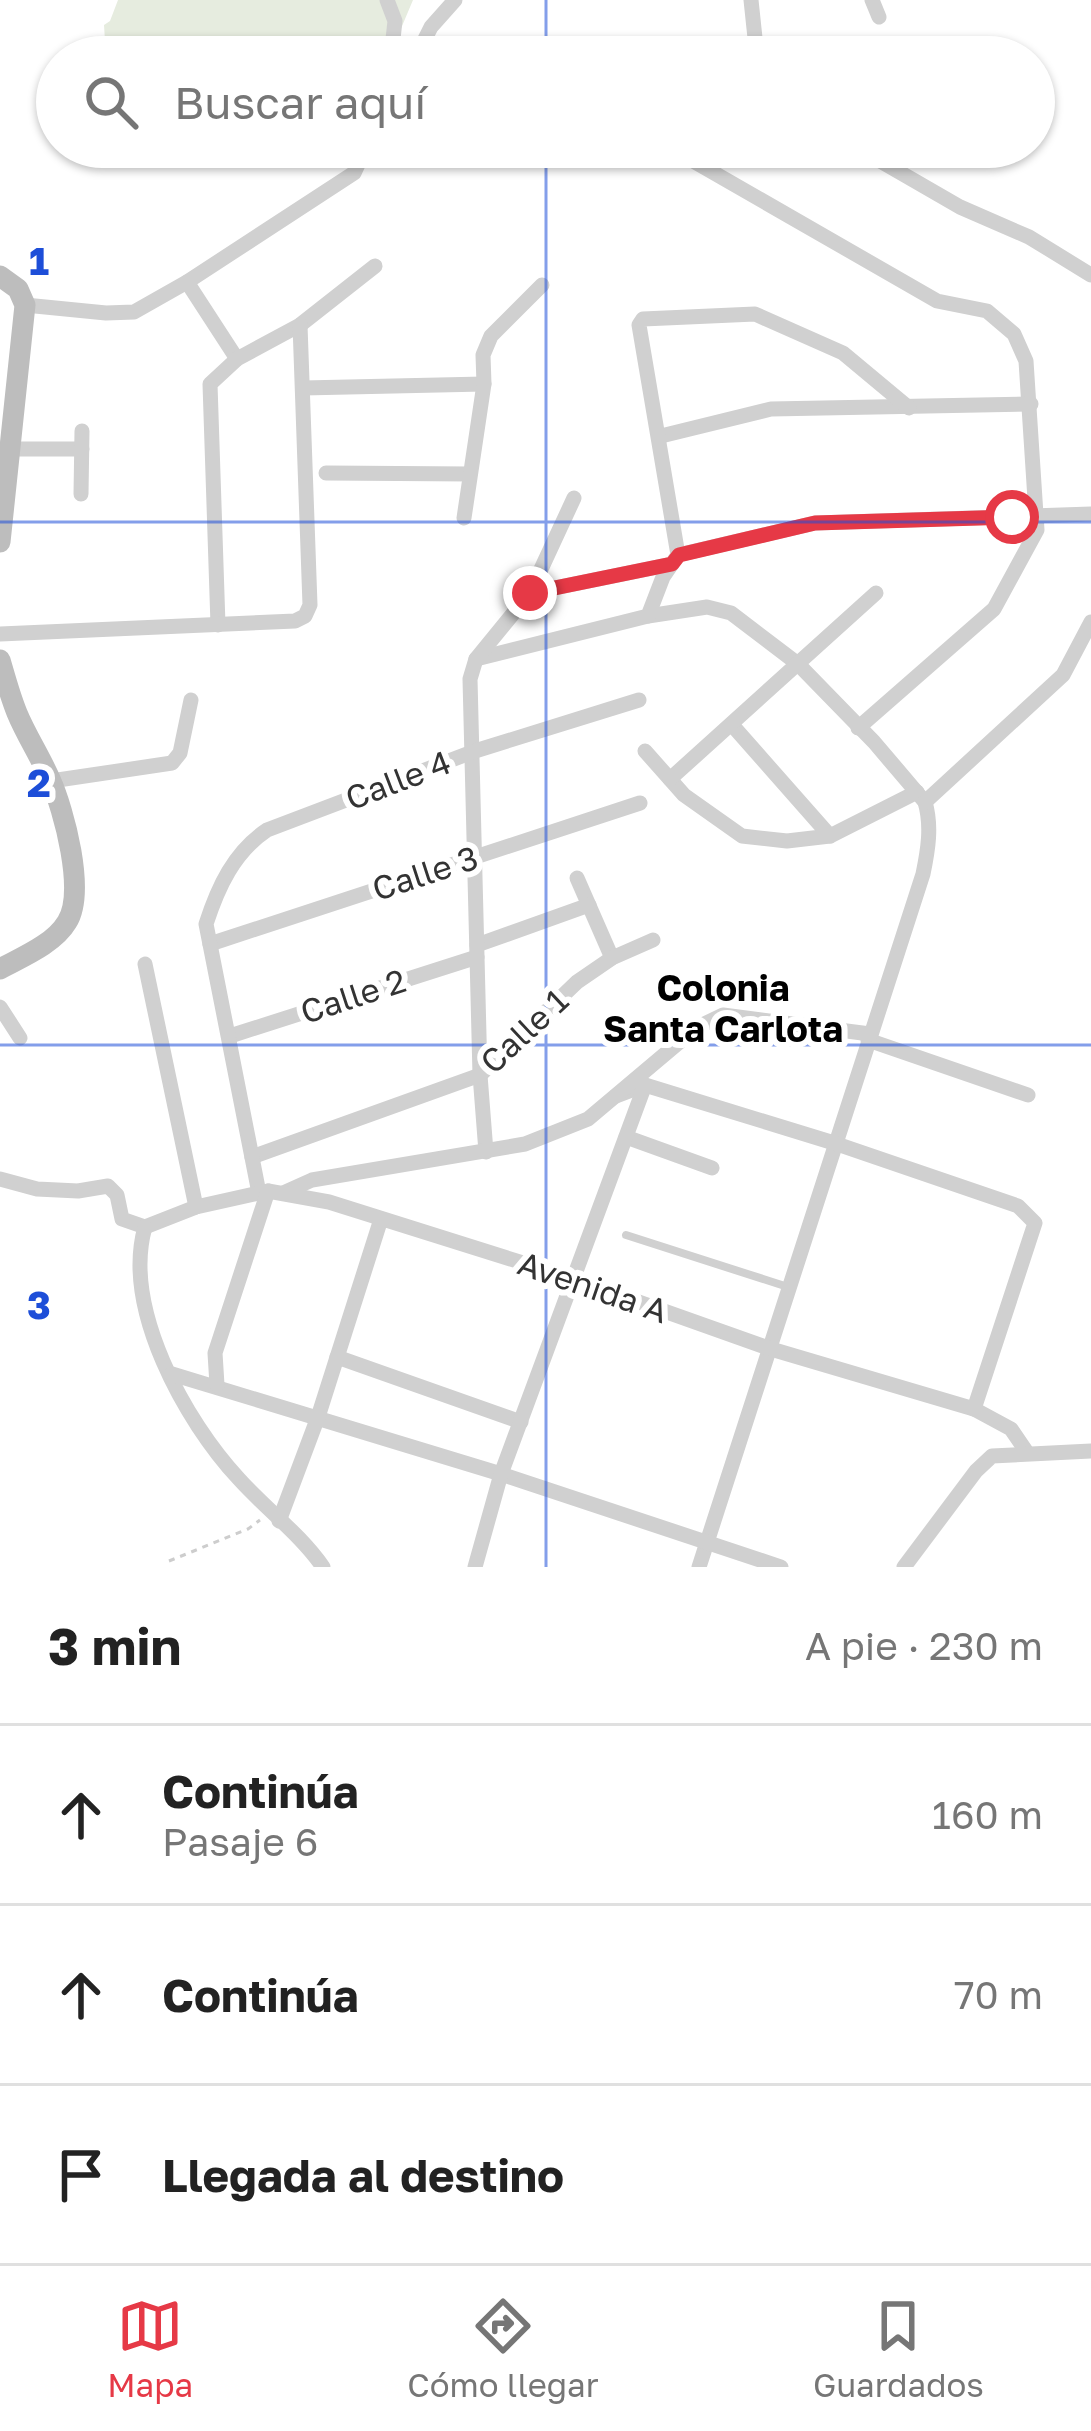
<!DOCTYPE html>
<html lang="es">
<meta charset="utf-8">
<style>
:root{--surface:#fff;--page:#f2f2f2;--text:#222;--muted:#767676;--line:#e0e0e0;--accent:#e63946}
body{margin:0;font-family:"Golos Text",sans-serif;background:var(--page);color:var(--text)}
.stop{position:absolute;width:36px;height:36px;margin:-27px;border:9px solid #e63946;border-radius:50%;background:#fff}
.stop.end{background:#e63946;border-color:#fff;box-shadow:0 3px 12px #0008}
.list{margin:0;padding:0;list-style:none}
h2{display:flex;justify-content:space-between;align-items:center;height:156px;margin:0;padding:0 48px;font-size:51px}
h2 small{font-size:39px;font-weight:400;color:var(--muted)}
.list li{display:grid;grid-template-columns:78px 1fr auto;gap:36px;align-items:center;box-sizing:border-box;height:180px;padding:0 48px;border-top:3px solid var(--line)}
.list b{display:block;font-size:45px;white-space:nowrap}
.list p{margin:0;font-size:39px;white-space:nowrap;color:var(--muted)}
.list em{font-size:39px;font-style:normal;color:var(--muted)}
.icon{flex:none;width:66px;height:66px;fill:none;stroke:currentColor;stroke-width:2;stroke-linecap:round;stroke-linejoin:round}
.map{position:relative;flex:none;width:1091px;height:1567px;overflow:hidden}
.search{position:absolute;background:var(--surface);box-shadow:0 3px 9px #0004;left:36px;right:36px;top:36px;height:132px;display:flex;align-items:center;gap:30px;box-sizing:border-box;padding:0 42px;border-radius:66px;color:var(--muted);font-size:45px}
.sheet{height:696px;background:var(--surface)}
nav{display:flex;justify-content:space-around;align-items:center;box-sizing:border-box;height:168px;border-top:3px solid var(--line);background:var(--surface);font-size:33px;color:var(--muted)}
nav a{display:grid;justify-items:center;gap:6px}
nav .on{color:var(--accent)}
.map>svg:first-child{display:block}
.green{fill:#e6ecdf}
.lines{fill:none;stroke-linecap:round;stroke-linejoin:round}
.path{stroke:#cdcdcd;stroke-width:3;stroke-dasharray:6 6;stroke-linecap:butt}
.lane{stroke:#d0d0d0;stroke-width:8}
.street{stroke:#d0d0d0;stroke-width:15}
.secondary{stroke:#bdbdbd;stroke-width:21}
.route{stroke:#e63946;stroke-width:15}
.grid{fill:none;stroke:#1d4ed8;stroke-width:3;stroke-opacity:0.55}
.labels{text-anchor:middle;stroke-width:12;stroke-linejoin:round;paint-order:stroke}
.street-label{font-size:33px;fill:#333;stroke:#fff}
.neighbourhood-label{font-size:36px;font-weight:bold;fill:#000;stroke:#fff}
.grid-label{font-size:39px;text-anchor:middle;font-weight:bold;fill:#1d4ed8;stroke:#fff;stroke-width:12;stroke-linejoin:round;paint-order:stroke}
</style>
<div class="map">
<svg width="1091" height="1567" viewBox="0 0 1091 1567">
<rect width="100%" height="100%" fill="#fff"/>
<path class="green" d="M118 0H413L389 57H106L104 25 110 21Z"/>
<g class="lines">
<path class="path" d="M169 1561 248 1529 260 1520"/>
<path class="lane" d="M626 1235 788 1287"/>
<g class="street">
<path d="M387 0 395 21 391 57"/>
<path d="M751 0 757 57"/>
<path d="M872 0 879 17"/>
<path d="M416 57 431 27 455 0"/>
<path d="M856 147 960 207 1029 237 1091 275"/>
<path d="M688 158 937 301 987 311 1014 334 1026 361 1037 530 994 609 858 728"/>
<path d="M187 282 237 359"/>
<path d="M25 305 106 313 134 312 187 282 354 173 366 147"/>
<path d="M303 388 484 384"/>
<path d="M661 436 771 409 1031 404"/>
<path d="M10 449H82"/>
<path d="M326 473 470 474"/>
<path d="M81 494 82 431"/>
<path d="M464 518 484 384 483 355 491 336 542 285"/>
<path d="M678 555 815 523 1091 514"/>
<path d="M530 593 672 564"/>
<path d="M648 616 707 607 731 613 798 664 874 742 925 802C932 826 928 850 923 874L699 1567"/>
<path d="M218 625 210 384 237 359 300 325 375 266"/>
<path d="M0 634 295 621 305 616 310 605 300 325"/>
<path d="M476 659 648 616 663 577 678 555 639 325 643 319 755 314 843 353 909 408"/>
<path d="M733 726 830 836"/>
<path d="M645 751 684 795 742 836 787 841 830 836 917 792"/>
<path d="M670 779 876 593"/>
<path d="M51 781 172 763 180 753 191 700"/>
<path d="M925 802 1063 675 1091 622"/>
<path d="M577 878 612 958"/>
<path d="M210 944 640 803"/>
<path d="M477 945 589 905"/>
<path d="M145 964 196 1207"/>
<path d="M0 1007 20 1038"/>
<path d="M230 1036 477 957"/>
<path d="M868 1040 1028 1095"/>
<path d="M616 1096 645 1085 834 1143 1018 1206 1035 1223 974 1409"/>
<path d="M626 1137 712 1168"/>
<path d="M486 1152 480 1075 470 679 476 659 530 593 574 498"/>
<path d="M252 1157 480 1075 577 982 612 958 653 940"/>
<path d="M0 1179 37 1189 78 1191 108 1186 117 1195 122 1219 145 1227"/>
<path d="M259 1193 206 924C218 887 234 852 267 830L475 751 639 700"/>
<path d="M283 1193 312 1180 525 1144 588 1119 696 1028 723 1015 870 1034"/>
<path d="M145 1227 196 1207 268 1191 329 1202 574 1279 771 1349 974 1409 1011 1429 1026 1451"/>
<path d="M145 1227C122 1308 185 1421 239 1479 266 1509 300 1534 323 1567"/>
<path d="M337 1357 521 1422"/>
<path d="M172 1374 501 1474 781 1567"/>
<path d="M217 1385 215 1353 268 1191"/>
<path d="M279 1521 318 1417 381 1219"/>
<path d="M475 1567 501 1474 645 1085"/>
<path d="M904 1567 976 1471 992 1456 1091 1451"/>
</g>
<g class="secondary">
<path d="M0 276 18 289 25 305 0 542"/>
<path d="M0 660C5 677 10 696 17 713 26 735 40 756 50 779 64 810 86 892 67 922 54 944 22 957 0 969"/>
</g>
</g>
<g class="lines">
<path class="route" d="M530 593 672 564 679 555 815 523 1012 517"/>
</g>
<path class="grid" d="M546 0V57M546 147V1567M0 522H1091M0 1045H1091"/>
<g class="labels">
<g class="street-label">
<text transform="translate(398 780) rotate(-21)" y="12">Calle 4</text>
<text transform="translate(425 873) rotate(-18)" y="12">Calle 3</text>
<text transform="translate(353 996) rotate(-18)" y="12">Calle 2</text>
<text transform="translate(524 1031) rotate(-43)" y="12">Calle 1</text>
<text transform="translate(593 1287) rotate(19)" y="12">Avenida A</text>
</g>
<g class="neighbourhood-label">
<text x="723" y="1001">Colonia<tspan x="723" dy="41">Santa Carlota</tspan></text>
</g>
</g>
<g class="grid-label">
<text x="39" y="275">1</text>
<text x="39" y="797">2</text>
<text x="39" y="1319">3</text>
</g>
</svg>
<div class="stop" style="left:1012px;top:517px"></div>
<div class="stop end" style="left:530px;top:593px"></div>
<div class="search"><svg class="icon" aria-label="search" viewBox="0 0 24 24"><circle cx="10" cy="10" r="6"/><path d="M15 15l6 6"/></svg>Buscar aquí</div>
</div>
<section class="sheet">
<h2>3 min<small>A pie · 230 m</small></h2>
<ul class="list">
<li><svg class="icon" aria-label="ahead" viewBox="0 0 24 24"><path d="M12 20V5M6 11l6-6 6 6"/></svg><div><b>Continúa</b><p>Pasaje 6</p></div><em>160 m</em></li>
<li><svg class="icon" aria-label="ahead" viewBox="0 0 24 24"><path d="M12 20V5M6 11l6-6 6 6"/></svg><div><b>Continúa</b></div><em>70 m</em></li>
<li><svg class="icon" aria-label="arrive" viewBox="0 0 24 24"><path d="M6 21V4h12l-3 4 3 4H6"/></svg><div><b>Llegada al destino</b></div></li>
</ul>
</section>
<nav>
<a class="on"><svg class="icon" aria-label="map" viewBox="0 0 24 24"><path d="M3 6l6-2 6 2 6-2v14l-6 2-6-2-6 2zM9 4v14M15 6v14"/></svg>Mapa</a>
<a><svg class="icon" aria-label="directions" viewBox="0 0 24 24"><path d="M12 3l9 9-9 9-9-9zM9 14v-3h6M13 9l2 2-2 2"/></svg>Cómo llegar</a>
<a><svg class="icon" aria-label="saved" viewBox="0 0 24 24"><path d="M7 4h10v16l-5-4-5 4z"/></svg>Guardados</a>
</nav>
